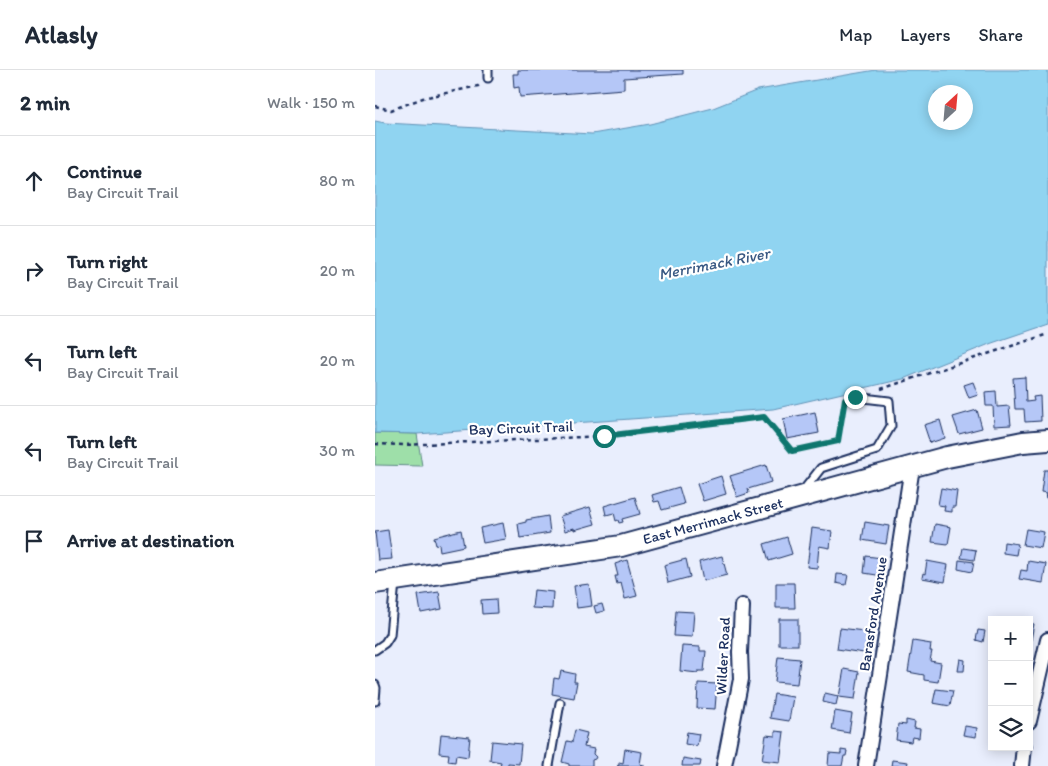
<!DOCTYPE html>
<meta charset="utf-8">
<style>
:root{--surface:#fff;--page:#f2f2f3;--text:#1f2937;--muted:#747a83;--line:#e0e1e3}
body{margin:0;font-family:Itim,sans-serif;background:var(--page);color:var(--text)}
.controls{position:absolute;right:15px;bottom:15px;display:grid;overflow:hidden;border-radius:0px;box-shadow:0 2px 12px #0003}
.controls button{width:45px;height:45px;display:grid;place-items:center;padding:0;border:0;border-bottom:1px solid var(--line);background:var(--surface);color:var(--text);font:25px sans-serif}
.compass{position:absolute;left:553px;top:15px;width:45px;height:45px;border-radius:50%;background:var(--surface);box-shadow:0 2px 12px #0003;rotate:26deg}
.stop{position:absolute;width:15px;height:15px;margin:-11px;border:4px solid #0f766e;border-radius:50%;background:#fff}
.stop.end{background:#0f766e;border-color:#fff;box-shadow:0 1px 5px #0008}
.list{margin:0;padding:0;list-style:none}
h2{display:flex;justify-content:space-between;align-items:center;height:65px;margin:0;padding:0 20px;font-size:21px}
h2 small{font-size:16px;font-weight:400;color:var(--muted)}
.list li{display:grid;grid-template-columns:32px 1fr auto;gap:15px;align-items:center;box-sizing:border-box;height:90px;padding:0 20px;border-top:1px solid var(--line)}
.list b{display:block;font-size:19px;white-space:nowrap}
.list p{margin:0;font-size:16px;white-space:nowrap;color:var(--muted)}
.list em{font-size:16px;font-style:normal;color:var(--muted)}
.icon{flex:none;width:28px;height:28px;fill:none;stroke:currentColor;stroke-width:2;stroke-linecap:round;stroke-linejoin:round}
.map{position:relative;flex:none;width:673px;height:696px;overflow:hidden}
header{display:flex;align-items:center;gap:30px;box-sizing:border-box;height:70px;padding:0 25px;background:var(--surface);border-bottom:1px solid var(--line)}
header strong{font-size:24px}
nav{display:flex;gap:28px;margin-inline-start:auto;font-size:18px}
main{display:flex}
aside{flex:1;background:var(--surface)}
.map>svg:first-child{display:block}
.green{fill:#9edfa9;stroke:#5c8784}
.water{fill:#90d4f1;stroke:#6192b6;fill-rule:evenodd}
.building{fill:#b5c7f7;stroke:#1b2f5e}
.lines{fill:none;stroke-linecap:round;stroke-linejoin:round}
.lane-casing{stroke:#1b2f5e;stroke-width:11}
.street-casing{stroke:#1b2f5e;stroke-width:18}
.secondary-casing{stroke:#1b2f5e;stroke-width:24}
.path{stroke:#1b2f5e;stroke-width:2.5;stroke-dasharray:4 4;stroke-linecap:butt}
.lane{stroke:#fff;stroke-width:7}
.street{stroke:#fff;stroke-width:14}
.secondary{stroke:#fff;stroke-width:20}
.route{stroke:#0f766e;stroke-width:6}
.labels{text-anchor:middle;stroke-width:4.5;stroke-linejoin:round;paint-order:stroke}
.street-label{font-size:15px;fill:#1b2f5e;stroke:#fff}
.water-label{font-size:16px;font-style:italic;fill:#385883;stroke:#fff}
</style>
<header>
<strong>Atlasly</strong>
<nav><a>Map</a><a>Layers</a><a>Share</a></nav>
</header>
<main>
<aside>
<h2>2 min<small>Walk · 150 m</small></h2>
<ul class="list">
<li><svg class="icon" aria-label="ahead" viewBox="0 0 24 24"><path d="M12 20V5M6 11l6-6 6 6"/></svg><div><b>Continue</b><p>Bay Circuit Trail</p></div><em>80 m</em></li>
<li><svg class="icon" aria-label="right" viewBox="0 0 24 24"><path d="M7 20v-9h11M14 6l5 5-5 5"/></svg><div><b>Turn right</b><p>Bay Circuit Trail</p></div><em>20 m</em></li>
<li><svg class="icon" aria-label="left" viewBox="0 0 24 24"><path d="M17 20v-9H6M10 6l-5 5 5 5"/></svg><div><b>Turn left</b><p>Bay Circuit Trail</p></div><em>20 m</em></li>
<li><svg class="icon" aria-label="left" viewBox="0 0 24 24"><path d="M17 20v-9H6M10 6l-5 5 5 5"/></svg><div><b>Turn left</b><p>Bay Circuit Trail</p></div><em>30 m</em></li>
<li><svg class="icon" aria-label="arrive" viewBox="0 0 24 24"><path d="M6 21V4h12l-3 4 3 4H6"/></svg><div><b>Arrive at destination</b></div></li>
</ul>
</aside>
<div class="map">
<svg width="673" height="696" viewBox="0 0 673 696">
<rect width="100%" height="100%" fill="#e9eefd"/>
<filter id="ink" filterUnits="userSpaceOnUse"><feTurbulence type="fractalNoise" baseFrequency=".02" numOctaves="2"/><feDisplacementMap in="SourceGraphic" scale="10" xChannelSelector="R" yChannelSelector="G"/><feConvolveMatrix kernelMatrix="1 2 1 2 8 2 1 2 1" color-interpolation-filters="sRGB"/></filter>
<g filter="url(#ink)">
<path class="green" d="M0 363 42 364 47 396 0 395Z"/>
<path class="water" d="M501 0H673V254L617 273 528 309 398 339 42 364 0 363V51L10 53 217 64 275 54 338 38 383 20ZM560 22H590V52H560Z"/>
<g class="building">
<path d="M143 0H308V4L249 8V19L145 27 144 17 139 18 138 4H143Z"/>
<path d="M650 307 651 332 659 331 658 327 665 326 666 351 650 352 649 339H640L638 308Z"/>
<path d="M598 312 603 325 594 328 589 315Z"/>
<path d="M621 321 622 337 634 336 636 355 619 356 618 336H611L610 322Z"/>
<path d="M602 340 607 358 584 364 578 347Z"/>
<path d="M440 342 444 363 412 369 408 349Z"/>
<path d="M565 350 570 368 555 373 549 355Z"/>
<path d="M391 395 396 412 373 419 374 423 362 427 355 406Z"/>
<path d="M669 400H673V429L671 428 672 423 666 422Z"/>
<path d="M346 406 351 424 328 431 322 414Z"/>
<path d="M304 417 309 434 287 440 284 431 279 432 277 425Z"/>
<path d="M566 418 582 421 580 437H577V442L569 441 570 436 563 435Z"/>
<path d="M260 427 265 444 247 449 248 452 244 453 243 450 241 451 239 443 231 445 229 436Z"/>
<path d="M215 437 220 454 199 460V458L190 461 185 446Z"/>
<path d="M173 446 175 463 145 468 143 454 151 452V450Z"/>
<path d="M490 452 514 456 511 474 487 470Z"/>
<path d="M128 453 131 469 108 473 105 458Z"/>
<path d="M560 454 576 457 573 474 557 472Z"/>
<path d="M437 458 457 461 455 478 444 476 442 498 432 497Z"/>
<path d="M651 459 669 462 666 478 648 475Z"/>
<path d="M13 460 17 489 3 490 0 462Z"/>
<path d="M86 460 89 476 65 481 64 474 61 475 59 467Z"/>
<path d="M412 467 417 484 394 491 389 474Z"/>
<path d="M629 472 643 474 641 485 628 483Z"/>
<path d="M588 478 601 480 599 490 586 488Z"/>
<path d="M347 486 352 505 328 511 324 492Z"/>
<path d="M491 486 507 488 505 501H509L508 506 489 503Z"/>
<path d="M311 489 315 507 293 513 289 495Z"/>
<path d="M252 490 262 526 250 529 246 513 242 514 240 506H243L240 494Z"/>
<path d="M584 490 599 492 597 502 583 499Z"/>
<path d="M552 491 573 495 570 512 547 508 548 503 550 504Z"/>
<path d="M653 491 671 494 668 513 644 509 646 500 652 501Z"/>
<path d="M462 504 473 505 471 515 461 513Z"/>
<path d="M401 513H419L420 538H401Z"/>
<path d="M214 514 217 536 202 538 199 516Z"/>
<path d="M159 520 178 522 177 539 157 538Z"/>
<path d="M64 522 67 539 46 543 43 525Z"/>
<path d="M121 529 122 543 107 544 106 530Z"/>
<path d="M227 534 229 541 221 543 219 536Z"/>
<path d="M301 541 319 542 317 567 299 566Z"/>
<rect x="404" y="549" width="19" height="26"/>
<path d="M654 553 659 554 656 570 654 569Z"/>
<path d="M465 558 497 562 494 577 490 576 489 583 462 579Z"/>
<path d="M603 560 610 561 608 572 601 570Z"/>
<path d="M538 571 556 574 555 581H557L555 591 566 593 563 612 549 610V605L533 602Z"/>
<path d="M307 576 325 577V581H331L329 601H323V603L305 601Z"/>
<path d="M403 587 425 589 422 614 400 612Z"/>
<path d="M585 589 590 590 589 601H583Z"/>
<path d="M469 599 484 602 480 629 464 627Z"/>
<path d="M186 601 200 604 199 612H202L199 628 177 624 179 608 184 609Z"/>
<path d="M323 613 342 614 340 639 322 638Z"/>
<path d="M561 619 578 621 575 636 558 633Z"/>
<path d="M450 623 463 626 461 635 448 632Z"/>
<path d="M399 624 418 627 414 651 395 648Z"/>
<path d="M460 641 477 644 474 663 457 660Z"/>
<path d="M531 650 540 652 539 658 545 659 544 668 537 667 536 672 521 670 523 654 531 655Z"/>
<path d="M590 656 602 658 601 667 588 665Z"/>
<path d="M200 660 212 663 209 677 219 679 218 684 221 687 220 689 217 690V696H194V694L187 692 192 671 197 672Z"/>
<path d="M400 661 409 662 405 692 387 690 391 665 400 666Z"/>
<path d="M312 662 324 664 322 676 310 674Z"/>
<path d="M66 664 95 667 93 687 81 685 80 692 73 691 74 684 64 683Z"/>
<path d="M117 671 146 674 144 694 133 693V696H125L126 692 115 690Z"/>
<path d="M250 679 267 682 265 694 269 695V696H242L244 695V692L248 693Z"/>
<path d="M466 680 472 681 471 686H469L467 696H453L454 683 466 684Z"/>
<path d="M308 688 326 691 325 696H307Z"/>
<path d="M517 690 533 692 532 696H516Z"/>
</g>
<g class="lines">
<defs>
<g id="lane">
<path d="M113 0V8"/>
<path d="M428 421 446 398 502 380 516 356 514 331 480 327"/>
<path d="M0 580 10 573 15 565 20 512"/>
<path d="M0 615 1 618 0 631"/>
<path d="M174 696 185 633"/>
</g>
<g id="street">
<path d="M654 651 673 570"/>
<path d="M349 696 366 609 365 582 367 536"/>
<path d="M491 696 537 397"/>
<path d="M647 696 649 677"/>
</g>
<path id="secondary" d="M0 513 246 476 572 387 648 372 673 370"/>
</defs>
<use href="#lane" class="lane-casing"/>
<use href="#street" class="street-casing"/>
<use href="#secondary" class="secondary-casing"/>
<g class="path">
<path d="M0 36 16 40 48 28 103 16 106 13"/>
<path d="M506 319 673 264"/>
<path d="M0 374 28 375 229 366 389 347 417 381 463 371 470 330"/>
</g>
<use href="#lane" class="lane"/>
<use href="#street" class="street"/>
<use href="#secondary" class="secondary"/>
</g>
</g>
<g class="lines" filter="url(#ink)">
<path class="route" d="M229 366 389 347 417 381 463 371 470 329 480 327"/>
</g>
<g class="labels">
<g class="street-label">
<text transform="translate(146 358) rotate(-2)" y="5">Bay Circuit Trail</text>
<text transform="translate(338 451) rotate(-15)" y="5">East Merrimack Street</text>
<text transform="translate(498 544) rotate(-81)" y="5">Barasford Avenue</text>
<text transform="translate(348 586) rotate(-87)" y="5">Wilder Road</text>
</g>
<g class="water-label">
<text transform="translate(339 193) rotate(-11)" y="6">Merrimack River</text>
</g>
</g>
</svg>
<div class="controls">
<button>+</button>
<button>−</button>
<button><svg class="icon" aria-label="layers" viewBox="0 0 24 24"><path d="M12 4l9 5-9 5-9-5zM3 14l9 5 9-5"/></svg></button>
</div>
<svg class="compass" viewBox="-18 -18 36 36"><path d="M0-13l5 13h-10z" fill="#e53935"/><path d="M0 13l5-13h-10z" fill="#747a83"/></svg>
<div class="stop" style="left:229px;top:366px"></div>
<div class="stop end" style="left:480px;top:327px"></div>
</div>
</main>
